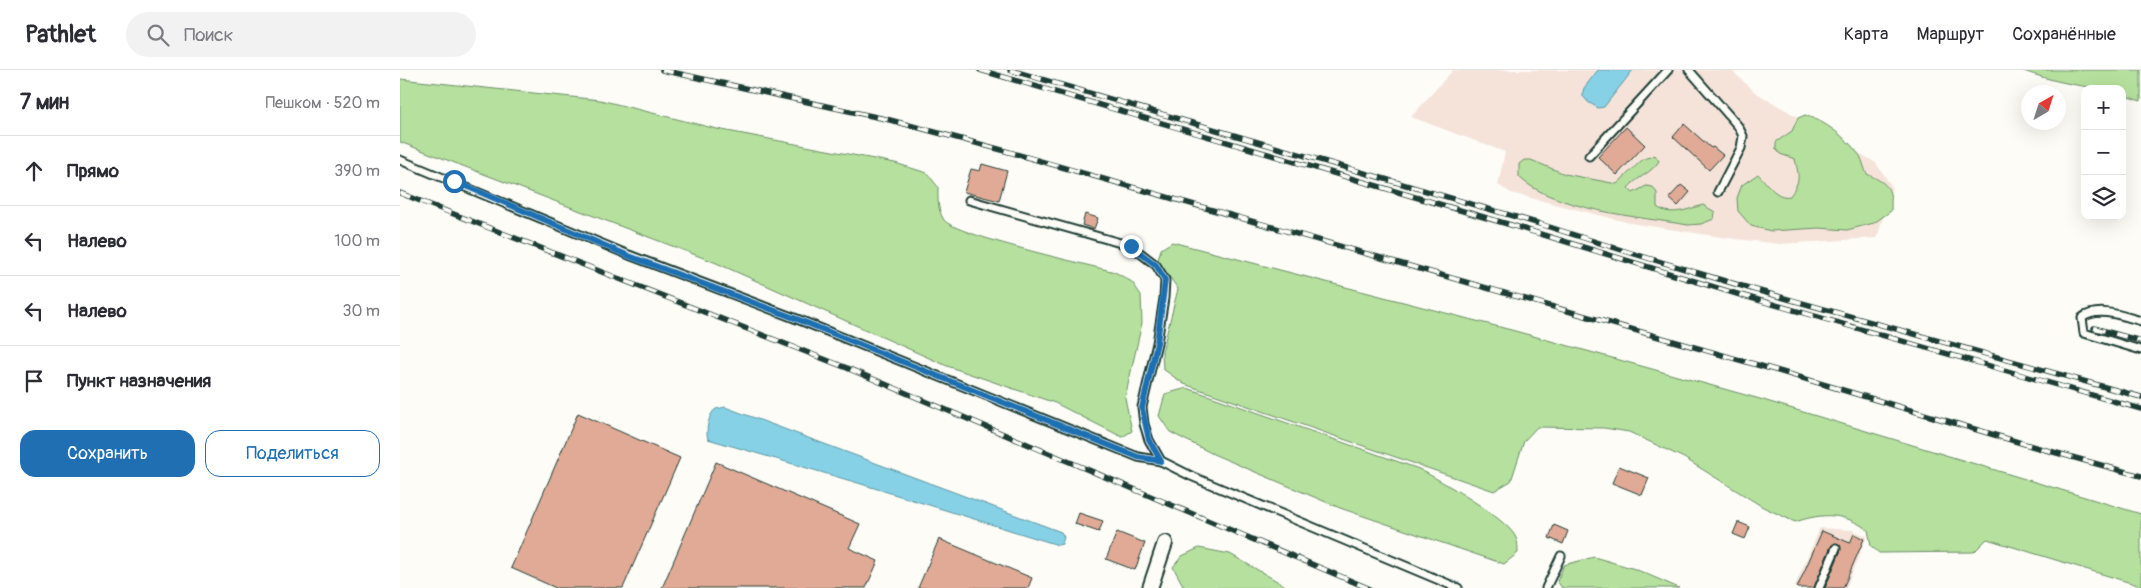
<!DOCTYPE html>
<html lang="ru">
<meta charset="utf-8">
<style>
:root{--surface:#fff;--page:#f2f2f3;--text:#2b2b33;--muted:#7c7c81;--line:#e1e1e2;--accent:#1f6fb2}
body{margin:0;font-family:Pangolin,sans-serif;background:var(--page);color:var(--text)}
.controls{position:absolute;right:15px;top:15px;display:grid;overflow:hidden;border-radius:10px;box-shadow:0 5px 20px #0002}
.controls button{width:45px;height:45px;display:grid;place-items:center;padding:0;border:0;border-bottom:1px solid var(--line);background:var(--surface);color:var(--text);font:25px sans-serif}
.compass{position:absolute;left:1621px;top:15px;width:45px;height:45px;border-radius:50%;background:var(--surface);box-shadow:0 5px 20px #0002;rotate:39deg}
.stop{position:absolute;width:15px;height:15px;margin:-11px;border:4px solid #1f6fb2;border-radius:50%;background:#fff}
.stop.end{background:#1f6fb2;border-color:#fff;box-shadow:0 1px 5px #0008}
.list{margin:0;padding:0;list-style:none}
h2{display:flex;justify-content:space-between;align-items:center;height:65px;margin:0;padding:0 20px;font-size:21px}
h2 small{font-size:16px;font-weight:400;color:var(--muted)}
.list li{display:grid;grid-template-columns:32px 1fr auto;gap:15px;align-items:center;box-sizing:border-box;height:70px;padding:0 20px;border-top:1px solid var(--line)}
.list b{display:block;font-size:19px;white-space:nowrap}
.list em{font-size:16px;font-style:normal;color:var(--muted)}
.actions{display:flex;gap:10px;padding:15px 20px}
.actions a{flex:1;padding:11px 0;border:1px solid var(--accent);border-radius:15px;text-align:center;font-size:18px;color:var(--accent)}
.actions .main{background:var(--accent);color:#fff}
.icon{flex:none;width:28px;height:28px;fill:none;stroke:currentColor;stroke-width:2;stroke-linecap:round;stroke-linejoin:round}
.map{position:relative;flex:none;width:1741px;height:518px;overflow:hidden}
header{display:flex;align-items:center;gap:30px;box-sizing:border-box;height:70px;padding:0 25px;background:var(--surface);border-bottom:1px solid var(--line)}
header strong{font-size:24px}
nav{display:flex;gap:28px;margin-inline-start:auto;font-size:18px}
.search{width:350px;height:45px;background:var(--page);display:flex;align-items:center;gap:12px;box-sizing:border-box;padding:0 18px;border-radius:28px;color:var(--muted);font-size:19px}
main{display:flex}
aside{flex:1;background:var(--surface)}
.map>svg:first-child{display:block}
.built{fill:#f5e3da}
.green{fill:#b6e09d;stroke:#6a8e68}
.water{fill:#87d1e7;stroke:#5d969f}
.building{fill:#e1aa97;stroke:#1f3d34}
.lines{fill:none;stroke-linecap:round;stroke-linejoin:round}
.lane-casing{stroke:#1f3d34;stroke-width:11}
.street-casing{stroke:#1f3d34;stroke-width:18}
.lane{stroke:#fdfcf7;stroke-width:7}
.street{stroke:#fdfcf7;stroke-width:14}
.rail-casing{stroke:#1f3d34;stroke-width:5.5}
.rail{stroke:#fdfcf7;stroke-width:4;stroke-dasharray:11;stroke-linecap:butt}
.route{stroke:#1f6fb2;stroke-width:6}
</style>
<header>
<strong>Pathlet</strong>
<div class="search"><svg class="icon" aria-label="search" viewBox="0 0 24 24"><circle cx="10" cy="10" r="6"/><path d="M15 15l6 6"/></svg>Поиск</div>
<nav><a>Карта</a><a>Маршрут</a><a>Сохранённые</a></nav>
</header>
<main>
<aside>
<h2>7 мин<small>Пешком · 520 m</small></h2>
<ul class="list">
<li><svg class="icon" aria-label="ahead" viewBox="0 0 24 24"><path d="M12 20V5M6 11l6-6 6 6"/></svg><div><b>Прямо</b></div><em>390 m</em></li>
<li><svg class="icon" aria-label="left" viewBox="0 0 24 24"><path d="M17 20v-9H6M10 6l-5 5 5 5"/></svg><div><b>Налево</b></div><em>100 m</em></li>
<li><svg class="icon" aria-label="left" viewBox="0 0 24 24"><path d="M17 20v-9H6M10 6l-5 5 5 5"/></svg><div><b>Налево</b></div><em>30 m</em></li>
<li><svg class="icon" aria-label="arrive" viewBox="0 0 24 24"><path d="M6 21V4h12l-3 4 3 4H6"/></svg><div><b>Пункт назначения</b></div></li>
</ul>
<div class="actions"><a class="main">Сохранить</a><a>Поделиться</a></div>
</aside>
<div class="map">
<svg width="1741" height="518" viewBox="0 0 1741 518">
<rect width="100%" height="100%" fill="#fdfcf7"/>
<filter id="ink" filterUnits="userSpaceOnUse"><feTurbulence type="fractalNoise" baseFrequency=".02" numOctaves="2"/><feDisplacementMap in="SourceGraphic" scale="10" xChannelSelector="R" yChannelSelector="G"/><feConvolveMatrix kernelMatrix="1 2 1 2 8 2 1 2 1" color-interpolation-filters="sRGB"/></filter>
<g filter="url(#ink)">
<g class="built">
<path d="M1053 0H1331L1355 22 1476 93 1492 117 1477 168 1380 174 1327 168 1230 153 1111 123 1098 115 1105 82 1011 47Z"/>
<path d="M1420 458 1452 460 1467 466 1446 518H1394Z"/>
</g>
<g class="green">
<path d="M1621 0H1741V31L1722 25V19C1688 19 1653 12 1621 0Z"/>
<path d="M0 9 200 30 317 59 495 93 527 103 538 117C538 128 537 139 544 150 555 165 689 195 715 202L732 212 741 225 742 253 725 328 732 361 722 367 655 333 547 296 314 192 0 72Z"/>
<path d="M1405 45C1425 51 1447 68 1460 86 1463 91 1464 99 1467 104 1488 114 1492 117 1491 141L1474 153 1447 160 1419 158 1371 161 1351 156 1338 141 1337 128 1342 115 1358 104C1367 113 1376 129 1390 126 1401 110 1399 107 1395 89L1380 84 1376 79V72L1392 61 1398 48Z"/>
<path d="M1255 85 1259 91C1252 103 1237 107 1228 118L1233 123 1246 116 1253 117 1257 123V137C1271 147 1288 139 1303 135L1315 142 1314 149 1301 154 1288 155C1241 147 1153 140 1119 107V94L1124 90H1131L1165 104 1217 114 1242 90Z"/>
<path d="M772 172 1115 261 1360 329 1741 444V516L1587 469 1574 482 1479 483 1471 476 1468 460C1443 442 1423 443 1395 452L1363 437 1284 388 1229 362 1204 358 1137 357 1124 371 1111 411 1094 421 784 314 763 299 762 282 778 219 758 190 761 179Z"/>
<path d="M787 318 1019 399C1038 409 1110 450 1116 468 1118 472 1118 479 1118 483L1104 494 940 438 813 384 770 362 759 346 765 324Z"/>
<path d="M799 478 830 484 889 518H787L784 517 773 497 782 486Z"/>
<path d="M1194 487 1235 499 1279 518H1162L1157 511 1164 495Z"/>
</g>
<g class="water">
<path d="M1198 0H1233L1204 37 1198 38 1188 32 1182 25 1184 18Z"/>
<path d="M325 337 661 462 664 467 662 474 658 475 458 413 308 369C305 362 309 342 316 339 318 338 323 338 325 337Z"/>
</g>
<g class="building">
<path d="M1284 54 1311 78 1313 77 1323 85 1309 100 1273 67Z"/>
<path d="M1226 57 1245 75 1217 105 1198 87Z"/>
<path d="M582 94 607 101 599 131 564 122 571 99 580 101Z"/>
<path d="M1281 115 1290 122 1278 136 1269 128Z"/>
<path d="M685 144 698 148 694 159 682 155Z"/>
<path d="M178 343 280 388 223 518H156L111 498Z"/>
<path d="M316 392 460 454 449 478 478 491 466 518H262Z"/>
<path d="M1219 396 1249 408 1242 425 1212 413Z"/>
<path d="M679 443 703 451 699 462 675 454Z"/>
<path d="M1338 452 1350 457 1345 469 1333 464Z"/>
<path d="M1154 455 1168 461 1163 474 1149 468Z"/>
<path d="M1422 461 1450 473 1454 464 1464 469 1443 518H1425L1441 480 1440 475 1436 473 1431 476 1414 518H1397Z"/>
<path d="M717 462 745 473 735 500 706 489Z"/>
<path d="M539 469 632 508 628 518H518Z"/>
</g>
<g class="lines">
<defs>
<g id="lane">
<path d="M1289 0 1338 56 1343 66 1341 78 1318 122"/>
<path d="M1189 86 1268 0"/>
<path d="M0 90 229 185 397 249 738 387 761 391"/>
<path d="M569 130 731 176 756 195 765 210 764 228 757 273 742 337 744 354 749 370 761 391 791 406 1058 518"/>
<path d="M1741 251C1723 246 1698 236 1682 248L1684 263 1741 280"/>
<path d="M1146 518 1161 486"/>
<path d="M1419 518 1436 478"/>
</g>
<path id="street" d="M750 518 765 473"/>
</defs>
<use href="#lane" class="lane-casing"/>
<use href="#street" class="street-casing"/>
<use href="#lane" class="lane"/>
<use href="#street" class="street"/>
<defs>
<g id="rail">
<path d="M262 0 490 50 602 80 1382 302 1635 377 1741 406"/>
<path d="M580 0 1111 155 1337 224 1741 339"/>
<path d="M610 0 1140 154 1231 183 1352 219 1741 327"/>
<path d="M0 123 447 298 968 518"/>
<path d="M1694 258 1741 271"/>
</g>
</defs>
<use href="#rail" class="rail-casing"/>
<use href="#rail" class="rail"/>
</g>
</g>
<g class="lines" filter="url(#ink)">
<path class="route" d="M54 111 229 186 397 249 738 387 761 391 749 370 742 338 757 273 765 210 756 195 731 176"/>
</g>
</svg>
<div class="controls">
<button>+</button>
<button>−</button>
<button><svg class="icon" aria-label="layers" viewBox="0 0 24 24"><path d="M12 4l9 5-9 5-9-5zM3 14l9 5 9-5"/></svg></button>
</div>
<svg class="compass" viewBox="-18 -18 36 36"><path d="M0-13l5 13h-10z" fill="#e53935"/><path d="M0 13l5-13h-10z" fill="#7c7c81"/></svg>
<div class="stop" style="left:54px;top:111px"></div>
<div class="stop end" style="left:731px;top:176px"></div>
</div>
</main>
